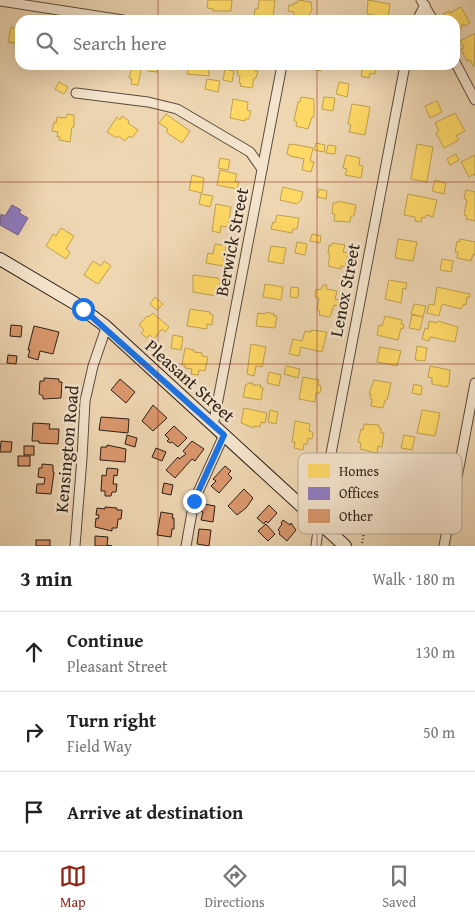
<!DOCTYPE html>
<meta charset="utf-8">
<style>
:root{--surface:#fff;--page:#f6f6f6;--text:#222;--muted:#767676;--line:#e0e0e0;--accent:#8f2418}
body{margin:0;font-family:"Gentium Book Plus",serif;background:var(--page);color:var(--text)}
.stop{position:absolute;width:15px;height:15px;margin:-11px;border:4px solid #1a73e8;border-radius:50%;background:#fff}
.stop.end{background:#1a73e8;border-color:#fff;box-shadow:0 1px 5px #0008}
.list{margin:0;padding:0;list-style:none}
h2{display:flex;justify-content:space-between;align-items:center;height:65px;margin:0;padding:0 20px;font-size:21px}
h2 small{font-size:16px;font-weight:400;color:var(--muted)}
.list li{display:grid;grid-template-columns:32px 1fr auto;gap:15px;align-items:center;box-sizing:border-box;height:80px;padding:0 20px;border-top:1px solid var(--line)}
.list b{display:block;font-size:19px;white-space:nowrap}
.list p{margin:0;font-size:16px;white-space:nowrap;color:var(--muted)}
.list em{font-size:16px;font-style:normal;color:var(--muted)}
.icon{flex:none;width:28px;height:28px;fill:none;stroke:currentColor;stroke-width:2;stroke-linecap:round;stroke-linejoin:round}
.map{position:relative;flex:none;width:475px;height:546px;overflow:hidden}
.search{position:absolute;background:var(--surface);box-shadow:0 5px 20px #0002;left:15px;right:15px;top:15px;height:55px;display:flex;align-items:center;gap:12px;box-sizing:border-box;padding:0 18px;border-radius:15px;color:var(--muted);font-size:19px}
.sheet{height:305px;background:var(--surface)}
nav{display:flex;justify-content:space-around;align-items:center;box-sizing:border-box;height:70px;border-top:1px solid var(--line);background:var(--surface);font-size:14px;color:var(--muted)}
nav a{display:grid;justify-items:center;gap:2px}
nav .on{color:var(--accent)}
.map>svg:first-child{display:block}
.homes{fill:#ffd966;stroke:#bfa14e}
.offices{fill:#8e7cc3;stroke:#70608f}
.building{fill:#dc976d;stroke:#2a1e15}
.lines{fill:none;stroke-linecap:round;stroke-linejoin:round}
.minor-casing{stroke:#5b4c3c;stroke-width:11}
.secondary-casing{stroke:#2a1e15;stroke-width:14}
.path{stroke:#2a1e15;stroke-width:2;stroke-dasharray:1 2.5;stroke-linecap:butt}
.minor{stroke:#f4e4cd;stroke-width:9}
.secondary{stroke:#f4e4cd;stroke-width:12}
.route{stroke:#1a73e8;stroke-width:6}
.grid{fill:none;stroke:#8f2418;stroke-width:1;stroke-opacity:0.55}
.labels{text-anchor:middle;stroke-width:5;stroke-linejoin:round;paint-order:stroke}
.street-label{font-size:18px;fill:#2a1e15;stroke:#f4e4cd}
.key{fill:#f4e4cd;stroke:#b7a996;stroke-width:1}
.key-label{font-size:14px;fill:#2a1e15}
</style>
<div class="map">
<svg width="475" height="546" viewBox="0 0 475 546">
<rect width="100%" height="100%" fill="#eed6b2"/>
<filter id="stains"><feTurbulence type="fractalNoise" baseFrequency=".004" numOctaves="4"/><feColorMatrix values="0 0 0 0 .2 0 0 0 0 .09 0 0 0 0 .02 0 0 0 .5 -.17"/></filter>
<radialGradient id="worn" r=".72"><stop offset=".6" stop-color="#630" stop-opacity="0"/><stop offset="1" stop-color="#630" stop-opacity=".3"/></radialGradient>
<g class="homes">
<path d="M208 0H232L231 11H213V9L207 8Z"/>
<path d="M259 0H275L273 18H268V20L254 19 255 9H258Z"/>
<path d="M298 0 311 2 312 10 308 17H313L312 20H294V12L288 11 289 5H294V3H297Z"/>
<path d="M368 0 390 4 388 18 367 14Z"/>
<path d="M461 7 470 23 464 26 463 24 461 26 462 28 457 30 455 28V20H447L444 14 449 11 450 13Z"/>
<path d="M17 26H20V44L8 42 11 27 17 29Z"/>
<path d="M473 34H475L474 67 470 60 467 61 461 49 464 48 460 41Z"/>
<path d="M140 65H158L157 72 148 71V69L139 67Z"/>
<path d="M185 65H208L209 76 187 74 188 68H185Z"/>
<path d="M236 65H256L255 71H258L256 78H254L252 88 240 86 241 83H239L240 76 237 75 238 71 235 70Z"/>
<path d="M305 65H322L321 71 305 68Z"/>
<path d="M363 65H377L375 74 370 73 369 78 361 76Z"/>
<path d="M132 67 141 69 138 85 131 84 132 79 129 78Z"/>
<path d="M225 69 234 71 232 82 223 80Z"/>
<path d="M207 79 220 81 218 92 205 89Z"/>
<path d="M59 82 68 87 64 94 55 89Z"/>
<path d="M339 82 349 84 347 97 336 94Z"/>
<path d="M301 97 314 99V117H312L308 129 296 126 297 122 294 121 298 102H300Z"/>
<path d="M324 97 335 98 333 111 322 109Z"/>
<path d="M233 99 248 102 247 110 251 111 249 119H245V121L230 118Z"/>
<path d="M437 101 442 112 430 118 425 106Z"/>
<path d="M352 104 370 107 365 135 349 132 351 125 348 124Z"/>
<path d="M455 113 465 131 456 136 459 140 444 148 436 133 439 131 435 123Z"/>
<path d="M67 114 74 115V127H72L70 142 59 140 60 137H57L58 132 52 131 54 122 56 123 57 117 66 118Z"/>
<path d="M166 114 190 131 182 143 166 132 168 129 159 123Z"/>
<path d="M122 116 129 121 128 123 138 130 132 138 129 136 125 141 118 136 116 138 107 132 117 117 120 120Z"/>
<path d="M316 143 325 145 324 152 314 150Z"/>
<path d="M289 144 292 145V144L313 148 310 161 314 162 311 172 302 170 304 159 290 156V155L287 154Z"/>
<path d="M417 144 433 147 427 182 411 179Z"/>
<path d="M328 145 336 146 335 154 326 153Z"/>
<path d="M456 154 459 160 450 165 447 159Z"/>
<path d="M346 155 360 158 359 165 363 166 361 178 345 175 347 169 343 168Z"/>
<path d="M475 155V176L474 174 469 177 461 162Z"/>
<path d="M220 158 230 160 228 170 218 168Z"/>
<path d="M220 170 237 174 235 181 239 182 237 189 217 185Z"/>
<path d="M192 175 204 178 202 193 189 190Z"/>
<path d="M435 180 446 183 444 194 432 191Z"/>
<path d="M283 187 303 192 301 200 297 204 280 200Z"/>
<path d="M319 189 327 191 326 199 317 197Z"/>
<path d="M466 190 475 192V221L466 219 467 216 464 215 467 200 464 199Z"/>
<path d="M201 194 213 196 210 207 199 204Z"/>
<path d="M408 194 437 200 433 217 426 215 425 218 422 217 421 222 415 221V217L404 215Z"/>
<path d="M338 201 356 205 354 216H351L350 222 334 221 335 214H332L333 203H337Z"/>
<path d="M216 204 231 207 228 227 221 226 220 233 212 231Z"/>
<path d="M277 215 299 218 297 229H293L292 233 271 229 273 222 275 223Z"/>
<path d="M61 228 74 236 66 249 70 252 66 259 46 246 53 234 56 236Z"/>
<path d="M312 234 321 236 320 243 310 241Z"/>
<path d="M398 239 417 242 413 261 395 258Z"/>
<path d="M460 239 475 242V255L473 254 471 261 457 258 458 252H455L457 241 460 242Z"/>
<path d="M297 242 307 244 305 255 295 253Z"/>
<path d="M332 243 345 245 343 252 348 253 345 267 341 266V269L328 266 330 254H328L329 245 331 246Z"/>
<path d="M215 244 226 246 223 266 206 263 208 253 213 254Z"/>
<path d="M271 246 286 248 283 264 268 261Z"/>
<path d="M442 259 453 261 451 272 440 270Z"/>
<path d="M93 261 101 266 104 261 111 266 98 284 84 275Z"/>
<path d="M193 275 218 278 220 281 217 296 193 292Z"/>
<path d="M389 280 407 283 406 289 403 288 401 303 385 299Z"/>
<path d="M265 284 283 287 281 300 263 297Z"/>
<path d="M323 285H327L326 289 337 291 335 299 339 300 337 306 334 305 330 317 319 315 320 311 317 310 319 298 315 297 316 289 321 290Z"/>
<path d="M291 287 299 288 298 298 290 297Z"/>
<path d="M437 287 470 294V297H467L466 305 464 304 461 309 442 304 439 316 427 313 429 304 434 305Z"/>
<path d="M155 297 163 304 157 310 150 304Z"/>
<path d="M414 304 426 306 423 317 411 314Z"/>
<path d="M190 309 210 312V314L213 315 212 325 207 324V329L187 326Z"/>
<path d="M266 312 274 314V316H277L275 328 256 326 258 313 266 314Z"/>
<path d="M153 313 169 327 165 332 162 329 154 339 150 335 147 338 141 333 144 330 139 325 147 316 149 317Z"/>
<path d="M412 315 423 317 420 330 409 328Z"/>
<path d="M385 316 402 320 401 324 404 325 403 329 401 328 398 340 377 335 379 325 382 326Z"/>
<path d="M429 321 437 323 438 321 458 327 455 342 430 337 429 341 422 339 425 328 428 329Z"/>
<path d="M311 330 327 332 322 352 301 347 299 356 289 354 293 339 302 341 305 331 311 332Z"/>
<path d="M173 335 183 337 181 350 171 348Z"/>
<path d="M251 344 266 347 262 367 256 366 254 376 247 374Z"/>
<path d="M417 346 427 348 425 361 415 360Z"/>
<path d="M380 347 401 351 397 366 377 362Z"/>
<path d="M185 348 194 350V352L202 353V356L208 357 205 371 199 370 198 375 191 374 192 369 185 368V365H182Z"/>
<path d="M286 366 300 369 298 378 284 374Z"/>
<path d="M430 366 450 370 449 383 447 387 432 384V378L428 377Z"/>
<path d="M269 372 281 375 279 386 267 383Z"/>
<path d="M303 377 319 380 318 385 321 386 320 393H316L315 402 299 399Z"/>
<path d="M374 380 391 383 387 400H385L383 408 371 406 372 399H370L371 394H369Z"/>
<path d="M249 383H253L252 385H261L260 387 263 388 261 400 243 397 246 384H248Z"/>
<path d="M414 384 422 386 421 395 412 393Z"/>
<path d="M244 408 267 413 265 423 261 422 260 427 254 426V428L241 423Z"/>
<path d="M270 410 278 412 276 424 268 422Z"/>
<path d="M422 410 440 413 435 436 417 433Z"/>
<path d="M295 421 310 424 309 431 313 432 312 439 308 438 307 444H304L303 450 294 448 295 442H292Z"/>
<path d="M364 424 379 425V428H381V433H384L382 447 378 446 377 453 360 449 361 443 358 442 361 429 363 430Z"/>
<path d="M404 435 415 437 412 450 401 448Z"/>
</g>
<path class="offices" d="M12 205 21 210 19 213 28 218 18 235 0 225 1 214 5 216Z"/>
<g class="building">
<path d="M11 325 22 326 21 337 10 336Z"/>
<path d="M34 326 59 332 53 354 40 351 38 360 28 357 30 350H28Z"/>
<path d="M8 355 17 356 16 364 7 363Z"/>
<path d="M44 378 59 379V382H62L61 398 43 399V396L39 394 40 381H44Z"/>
<path d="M120 379 135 392 126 403 111 390Z"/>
<path d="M153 405 167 418 153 431 142 421Z"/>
<path d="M101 417 129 419 128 433 99 430Z"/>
<path d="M33 423 50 424 49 429H59L58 444 39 443V441H32Z"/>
<path d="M174 426 187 438 178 447 172 442 170 443 167 441 169 439 165 435Z"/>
<path d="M127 435 137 438 135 447 125 444Z"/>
<path d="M1 441 12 442 11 452H0Z"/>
<path d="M192 441 204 449 195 461 192 459 175 478 166 470 178 457 179 459 186 454 183 451Z"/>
<path d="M107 445 126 449 125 462 100 460 101 447H107Z"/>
<rect x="24" y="446" width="10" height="9"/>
<path d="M156 448 166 452 162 461 152 457Z"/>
<rect x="18" y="456" width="12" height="10"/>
<path d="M42 464 53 465V472H54L51 494 36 493 37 484H44L45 478 38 477 39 468H42Z"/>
<path d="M225 466 231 471 228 474 232 478 219 493 211 486 216 481 213 479Z"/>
<path d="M107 468 118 469 117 476 114 475 113 484H117L116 492H112L111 496H105V491H101L102 475 106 476Z"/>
<path d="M164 483 173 485 171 495 162 493Z"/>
<path d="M244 489 253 498 246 508 237 515 228 506Z"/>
<path d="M204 504 215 506 213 522 201 520 203 512 201 511Z"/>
<path d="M269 505 277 513 268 523 266 521 264 524 257 518Z"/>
<path d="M105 507 117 508V510H122L121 519H118L117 528H112V531L95 527 96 518 98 519 99 515H96L97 508 105 509Z"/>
<path d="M161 512 173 514 172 518H174V529H172L171 537 157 535Z"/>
<path d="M283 520 290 525 291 523 296 530 287 541 279 534 280 532 278 530 282 524 281 523Z"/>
<path d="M266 524 275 534 268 541 258 531Z"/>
<path d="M199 529 211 530 209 546 197 544Z"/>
<path d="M95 536 108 537 107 545 112 546H95Z"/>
<rect x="36" y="540" width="14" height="6"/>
</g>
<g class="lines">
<defs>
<g id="minor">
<path d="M421 0 433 20"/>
<path d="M0 1 123 20"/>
<path d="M417 20 425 5"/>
<path d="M455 62 475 100"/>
<path d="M76 93 148 102 177 109 250 152 262 169"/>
<path d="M213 426 282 65"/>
<path d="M75 546 82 458 85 401 93 366 106 328"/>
<path d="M186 546 194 501 224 435"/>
<path d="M316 546 321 506 405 65"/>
<path d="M444 546 475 383"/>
</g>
<path id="secondary" d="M0 259 76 304 104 325 345 546"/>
</defs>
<use href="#minor" class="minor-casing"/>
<use href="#secondary" class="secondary-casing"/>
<path class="path" d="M362 543 368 513"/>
<use href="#minor" class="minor"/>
<use href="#secondary" class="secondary"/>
</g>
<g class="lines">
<path class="route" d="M83 309 224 435 194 501"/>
</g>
<path class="grid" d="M158 0V20M317 0V20M158 65V546M317 65V546M0 182H475M0 364H475"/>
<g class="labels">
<g class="street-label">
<text transform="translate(232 242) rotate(-79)" y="6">Berwick Street</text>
<text transform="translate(345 290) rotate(-79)" y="6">Lenox Street</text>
<text transform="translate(190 381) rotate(42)" y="6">Pleasant Street</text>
<text transform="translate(67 449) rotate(-85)" y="6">Kensington Road</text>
</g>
</g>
<rect x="298" y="453" width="164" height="81" rx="8" class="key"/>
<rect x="308" y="464" width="22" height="14" fill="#ffd966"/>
<rect x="308" y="487" width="22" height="13" fill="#8e7cc3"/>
<rect x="308" y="509" width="22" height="14" fill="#dc976d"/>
<g class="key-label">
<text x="339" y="476">Homes</text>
<text x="339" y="498">Offices</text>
<text x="339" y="521">Other</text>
</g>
<rect width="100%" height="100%" filter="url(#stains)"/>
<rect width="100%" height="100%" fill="url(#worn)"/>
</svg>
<div class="stop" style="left:83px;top:309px"></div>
<div class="stop end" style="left:194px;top:501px"></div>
<div class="search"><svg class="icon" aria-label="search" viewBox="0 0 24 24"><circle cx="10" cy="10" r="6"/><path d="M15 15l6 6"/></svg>Search here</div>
</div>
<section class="sheet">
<h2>3 min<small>Walk · 180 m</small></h2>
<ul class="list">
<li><svg class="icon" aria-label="ahead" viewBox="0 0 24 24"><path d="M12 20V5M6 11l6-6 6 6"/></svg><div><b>Continue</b><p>Pleasant Street</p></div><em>130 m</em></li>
<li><svg class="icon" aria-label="right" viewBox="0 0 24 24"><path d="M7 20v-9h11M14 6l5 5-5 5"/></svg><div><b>Turn right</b><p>Field Way</p></div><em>50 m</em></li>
<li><svg class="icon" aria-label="arrive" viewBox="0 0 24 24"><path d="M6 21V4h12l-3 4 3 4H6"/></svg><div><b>Arrive at destination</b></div></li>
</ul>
</section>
<nav>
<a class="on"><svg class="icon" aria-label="map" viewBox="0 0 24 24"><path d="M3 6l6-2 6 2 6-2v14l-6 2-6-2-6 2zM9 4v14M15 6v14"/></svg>Map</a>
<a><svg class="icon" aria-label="directions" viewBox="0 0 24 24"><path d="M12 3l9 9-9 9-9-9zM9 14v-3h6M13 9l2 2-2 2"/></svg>Directions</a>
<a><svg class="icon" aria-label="saved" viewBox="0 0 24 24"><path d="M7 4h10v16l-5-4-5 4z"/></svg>Saved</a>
</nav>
